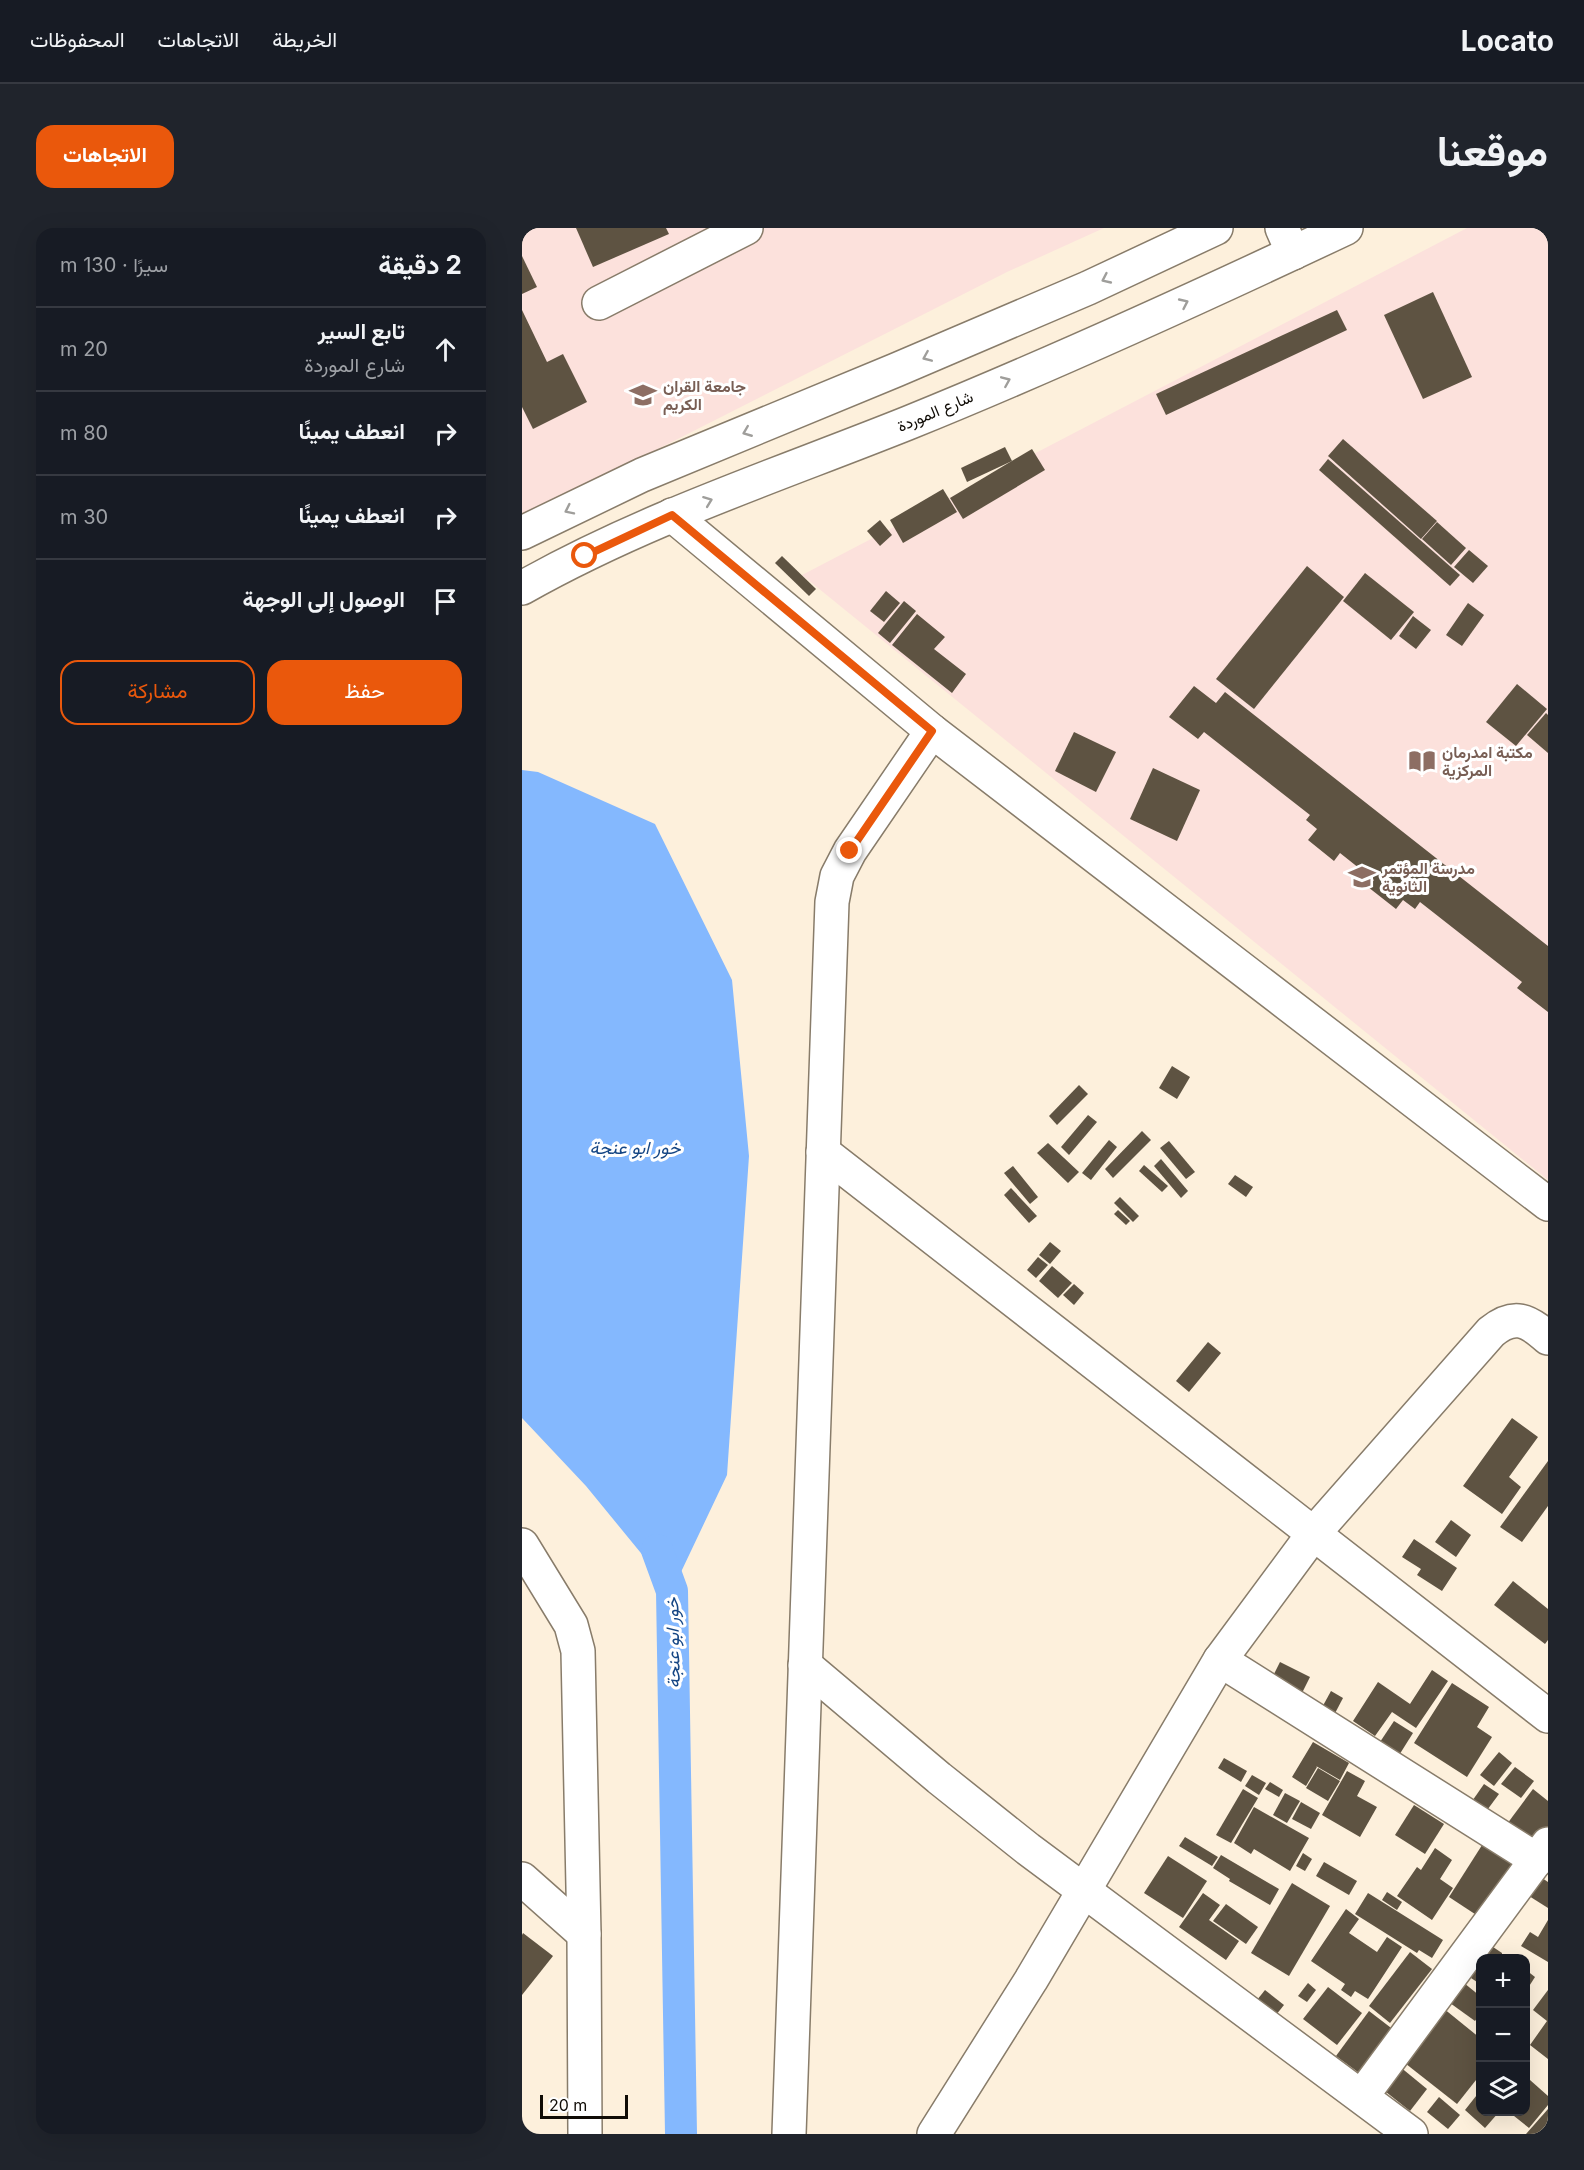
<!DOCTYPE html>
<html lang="ar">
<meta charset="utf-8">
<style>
:root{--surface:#171b24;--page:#20242c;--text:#f1f3f6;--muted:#9ea1a6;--line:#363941;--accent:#ea580c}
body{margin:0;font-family:Inter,Vazirmatn,sans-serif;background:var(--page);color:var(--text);direction:rtl}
.controls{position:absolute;right:18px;bottom:18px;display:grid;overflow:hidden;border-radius:12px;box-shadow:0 6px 24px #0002}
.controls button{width:54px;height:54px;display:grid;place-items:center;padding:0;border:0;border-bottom:2px solid var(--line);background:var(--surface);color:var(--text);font:30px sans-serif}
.scale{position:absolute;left:18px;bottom:15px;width:88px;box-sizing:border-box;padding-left:6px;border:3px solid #100c06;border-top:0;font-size:16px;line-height:21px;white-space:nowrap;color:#100c06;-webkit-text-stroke:4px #fff;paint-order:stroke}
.stop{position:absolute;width:18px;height:18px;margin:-14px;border:4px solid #ea580c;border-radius:50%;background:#fff}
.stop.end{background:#ea580c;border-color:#fff;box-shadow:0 2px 6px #0008}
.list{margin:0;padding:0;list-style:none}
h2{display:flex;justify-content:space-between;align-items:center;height:78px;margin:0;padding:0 24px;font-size:26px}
h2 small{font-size:20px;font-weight:400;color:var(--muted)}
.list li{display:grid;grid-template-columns:39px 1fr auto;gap:18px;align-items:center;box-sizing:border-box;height:84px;padding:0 24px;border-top:2px solid var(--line)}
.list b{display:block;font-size:22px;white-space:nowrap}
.list p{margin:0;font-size:20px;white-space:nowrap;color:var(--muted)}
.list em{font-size:20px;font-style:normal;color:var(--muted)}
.actions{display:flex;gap:12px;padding:18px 24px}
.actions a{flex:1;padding:14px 0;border:2px solid var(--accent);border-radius:18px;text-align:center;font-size:21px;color:var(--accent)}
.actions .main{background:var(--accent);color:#fff}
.icon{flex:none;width:33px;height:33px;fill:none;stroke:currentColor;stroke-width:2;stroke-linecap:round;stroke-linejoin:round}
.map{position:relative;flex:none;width:1026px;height:1906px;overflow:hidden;direction:ltr;border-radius:18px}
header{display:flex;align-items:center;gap:36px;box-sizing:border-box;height:84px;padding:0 30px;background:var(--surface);border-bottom:2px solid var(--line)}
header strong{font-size:28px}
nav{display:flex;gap:33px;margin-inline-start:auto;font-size:21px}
.intro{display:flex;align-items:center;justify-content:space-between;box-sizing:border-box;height:144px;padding:0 36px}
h1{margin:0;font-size:42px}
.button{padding:15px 27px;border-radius:18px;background:var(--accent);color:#fff;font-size:21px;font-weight:700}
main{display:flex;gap:36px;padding:0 36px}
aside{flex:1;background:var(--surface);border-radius:18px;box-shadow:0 6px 24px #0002}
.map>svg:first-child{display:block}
.education{fill:#fce1dc}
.water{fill:#84b8fe}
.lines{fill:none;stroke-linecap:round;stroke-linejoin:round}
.canal{stroke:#84b8fe;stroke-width:32}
.building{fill:#5e5342}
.minor-casing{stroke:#887c6a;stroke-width:36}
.major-casing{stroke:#887c6a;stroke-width:36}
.minor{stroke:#fff;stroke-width:33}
.major{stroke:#fff;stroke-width:33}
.oneway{stroke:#9f9e9b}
.route{stroke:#ea580c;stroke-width:8}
.labels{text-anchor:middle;stroke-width:6;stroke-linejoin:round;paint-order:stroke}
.education-label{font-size:16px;font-weight:bold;fill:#785e54;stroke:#fff;text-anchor:start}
.street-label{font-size:16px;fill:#100c06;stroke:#fff}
.water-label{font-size:18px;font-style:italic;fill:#154684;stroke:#fff}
</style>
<header>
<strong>Locato</strong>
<nav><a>الخريطة</a><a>الاتجاهات</a><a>المحفوظات</a></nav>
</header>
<div class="intro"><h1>موقعنا</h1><a class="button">الاتجاهات</a></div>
<main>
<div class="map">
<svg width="1026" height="1906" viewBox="0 0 1026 1906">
<rect width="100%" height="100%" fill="#fdf0dc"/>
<g class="education">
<path d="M0 0H582L485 44 0 290Z"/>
<path d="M945 0H1026V952L280 347Z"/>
</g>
<path class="water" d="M0 542 16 544 133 596 210 752 227 928 205 1247 150 1363 64 1258 0 1190Z"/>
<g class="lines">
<path class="canal" d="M135 1322 150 1363 159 1906"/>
</g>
<g class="building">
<path d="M54 0H144L147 6 71 39Z"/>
<path d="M0 28 15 59 0 66Z"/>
<path d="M911 64 950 149 901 171 862 87Z"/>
<path d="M0 82 25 134 41 126 65 174 11 201 0 179Z"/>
<path d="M815 82 825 102 644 187 634 166Z"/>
<path d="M821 211 915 293 899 311 806 228Z"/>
<path d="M483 219 490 233 445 254 439 240Z"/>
<path d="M510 221 523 242 441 291 428 270Z"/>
<path d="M806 231 938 347 928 358 797 242Z"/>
<path d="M421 261 435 284 381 315 368 292Z"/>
<path d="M358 292 370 307 358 318 345 303Z"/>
<path d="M915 294 944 320 929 337 900 311Z"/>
<path d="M947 322 966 338 951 355 932 339Z"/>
<path d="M260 328 294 361 287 368 253 335Z"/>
<path d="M785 338 822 369 732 481 694 451Z"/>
<path d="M843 345 892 384 869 412 821 373Z"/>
<path d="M364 363 378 375 362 394 348 383Z"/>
<path d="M382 373 394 383 368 415 356 405Z"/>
<path d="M946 375 962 387 940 418 924 407Z"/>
<path d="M395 386 423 409 412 421 444 446 430 465 370 417Z"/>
<path d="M891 388 909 402 894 421 877 408Z"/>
<path d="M995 456 1025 481 994 518 964 494Z"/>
<path d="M672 458 694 475 703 464 1026 718V784L995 760 1000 754 898 674 893 681 881 672 874 681 846 659 852 652 818 625 812 633 786 612 795 601 784 592 788 587 682 504 676 511 647 489Z"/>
<path d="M1024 485 1026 487V525L1005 507Z"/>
<path d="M552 504 594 524 574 564 533 543Z"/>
<path d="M631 540 678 562 655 613 608 591Z"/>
<path d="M650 838 668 849 655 871 637 860Z"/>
<path d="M557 857 566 866 535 897 527 888Z"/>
<path d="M566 887 575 894 547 927 539 919Z"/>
<path d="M620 903 629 912 591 950 583 941Z"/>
<path d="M587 912 595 919 569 952 560 945Z"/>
<path d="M647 913 673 944 664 951 638 920Z"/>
<path d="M526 915 557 944 546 955 515 925Z"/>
<path d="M639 931 666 963 659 970 632 938Z"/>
<path d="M622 937 646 958 640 964 617 943Z"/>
<path d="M491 938 516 969 508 976 482 945Z"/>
<path d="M713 947 731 959 724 969 706 956Z"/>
<path d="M489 960 515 988 507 995 482 967Z"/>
<path d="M598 969 617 988 611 994 592 975Z"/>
<path d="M596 982 608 993 604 997 592 986Z"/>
<path d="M528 1014 539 1023 528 1036 517 1027Z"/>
<path d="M516 1029 526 1037 514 1050 505 1042Z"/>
<path d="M530 1038 550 1055 536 1070 517 1053Z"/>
<path d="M552 1056 562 1065 552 1077 541 1067Z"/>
<path d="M686 1114 699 1125 667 1164 654 1153Z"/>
<path d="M990 1190 1016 1209 987 1249 999 1259 980 1286 941 1258Z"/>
<path d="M1026 1233V1278L1000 1314 978 1299Z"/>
<path d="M929 1292 949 1307 934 1329 913 1314Z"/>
<path d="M892 1311 935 1340 920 1363 895 1347 899 1341 880 1329Z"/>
<path d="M991 1353 1026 1381V1412L1023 1416 972 1377Z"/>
<path d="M758 1434 788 1449 777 1471 747 1456Z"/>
<path d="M910 1442 926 1453 894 1500 870 1484 853 1508 831 1493 856 1454 888 1476Z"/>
<path d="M930 1455 967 1479 955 1499 970 1509 945 1549 892 1515Z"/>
<path d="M809 1463 821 1470 810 1491 797 1485Z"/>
<path d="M872 1493 891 1505 874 1532 854 1520Z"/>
<path d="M791 1514 827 1535 818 1552 794 1538 795 1539 784 1558 770 1549Z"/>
<path d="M977 1524 990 1535 972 1558 958 1547Z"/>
<path d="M702 1530 725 1543 719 1554 696 1540Z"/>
<path d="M993 1539 1012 1553 999 1570 979 1556Z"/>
<path d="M796 1540 818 1553 806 1573 784 1560Z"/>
<path d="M825 1543 843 1553 835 1568 855 1579 838 1609 800 1587Z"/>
<path d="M730 1547 744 1555 737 1567 723 1558Z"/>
<path d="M748 1554 761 1562 757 1569 743 1561Z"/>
<path d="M962 1556 977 1566 960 1589 946 1579Z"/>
<path d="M721 1561 736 1570 709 1615 694 1607Z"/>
<path d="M1011 1561 1026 1573V1606L1016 1619 985 1596Z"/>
<path d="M763 1565 778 1573 765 1595 751 1587Z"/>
<path d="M779 1574 798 1585 789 1601 770 1591Z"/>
<path d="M892 1577 922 1596 903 1626 873 1607Z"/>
<path d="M732 1579 787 1610 768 1643 732 1621 729 1626 712 1615Z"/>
<path d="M663 1609 696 1629 690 1638 657 1618Z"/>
<path d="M962 1614 998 1638 962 1692 927 1669Z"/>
<path d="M913 1620 930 1632 918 1651 931 1660 910 1692 875 1668 895 1639 899 1642Z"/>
<path d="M781 1625 790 1631 783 1643 774 1638Z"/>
<path d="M699 1627 757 1661 748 1677 707 1653 708 1651 691 1640Z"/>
<path d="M646 1628 685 1653 661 1690 622 1665Z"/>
<path d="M802 1634 835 1653 827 1667 794 1648Z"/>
<path d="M1020 1650 1026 1654V1680L1007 1668Z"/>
<path d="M770 1655 808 1678 767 1748 729 1725Z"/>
<path d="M865 1664 880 1674 875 1682 860 1672Z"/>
<path d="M681 1665 698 1677 687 1692 717 1713 704 1732 657 1699Z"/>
<path d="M846 1665 921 1712 910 1730 897 1722 895 1725 833 1686Z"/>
<path d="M704 1676 736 1699 724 1716 691 1693Z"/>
<path d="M824 1681 837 1691 827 1705 855 1724 865 1709 880 1719 846 1771 833 1763 829 1769 819 1762 823 1756 789 1733Z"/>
<path d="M1026 1692V1734L999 1718 1008 1704 1016 1709Z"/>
<path d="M1 1705 31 1728 0 1767V1707Z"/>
<path d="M968 1717 980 1725V1726L986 1730H972L962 1725Z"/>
<path d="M888 1724 910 1741 868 1795 847 1778Z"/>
<path d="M949 1736 958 1742V1756L943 1746Z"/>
<path d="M1004 1742 1013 1749 1004 1763Z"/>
<path d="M786 1755 794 1762 785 1774 776 1768Z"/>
<path d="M942 1755 958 1768V1786L953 1793 928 1775Z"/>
<path d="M806 1759 840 1785 815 1817 781 1791Z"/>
<path d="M743 1762 762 1777 750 1792 731 1777Z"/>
<path d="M1026 1762V1831L1008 1817 1025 1793 1011 1782Z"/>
<path d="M921 1780 958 1810V1847L935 1876 879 1832Z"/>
<path d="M847 1783 877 1806 844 1850 814 1828Z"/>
<path d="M877 1838 905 1861 888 1883 859 1860Z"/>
<path d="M1008 1852 1026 1868V1877L1007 1900 987 1884H1004V1857Z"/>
<path d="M958 1863V1884H977L963 1900 943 1882Z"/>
<path d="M917 1869 938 1887 926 1901 905 1884Z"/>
<path d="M1026 1881V1895L1016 1906H1004Z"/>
</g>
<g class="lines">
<defs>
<g id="minor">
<path d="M760 0 771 25"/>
<path d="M77 75 224 0"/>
<path d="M150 287 410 503 1026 976"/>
<path d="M301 924 1026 1488"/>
<path d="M0 1317 49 1397 56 1423 62 1706 63 1906"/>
<path d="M698 1432 1015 1632"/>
<path d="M283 1437 417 1550 506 1621 889 1906"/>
<path d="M0 1651 62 1706"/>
<path d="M840 1868 1026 1616"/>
<path d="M267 1906 310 674 315 648 328 623 410 503"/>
<path d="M412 1906 509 1752 698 1432 792 1305 969 1104C992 1085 1006 1092 1026 1110"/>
</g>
<g id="major">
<path d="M0 305 120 247 374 142 566 60 694 0"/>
<path d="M0 360C122 291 256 247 386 195 534 135 680 68 824 0"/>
</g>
</defs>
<use href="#minor" class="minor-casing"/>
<use href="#major" class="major-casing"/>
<use href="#minor" class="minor"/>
<use href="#major" class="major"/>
</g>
<defs><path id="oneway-chevron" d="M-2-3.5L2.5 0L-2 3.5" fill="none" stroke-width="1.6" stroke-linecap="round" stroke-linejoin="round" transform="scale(1.5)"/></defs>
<g class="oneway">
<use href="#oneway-chevron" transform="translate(584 51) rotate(155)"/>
<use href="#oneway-chevron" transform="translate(662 75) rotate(-25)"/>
<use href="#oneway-chevron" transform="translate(405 129) rotate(157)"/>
<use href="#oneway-chevron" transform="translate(484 153) rotate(-23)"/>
<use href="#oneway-chevron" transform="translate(225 204) rotate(158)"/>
<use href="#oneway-chevron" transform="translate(186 273) rotate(-21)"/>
<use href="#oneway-chevron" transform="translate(47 282) rotate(154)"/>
</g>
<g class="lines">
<path class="route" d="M63 328 150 287 410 503 328 623"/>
</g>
<defs>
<symbol id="university-bare" viewBox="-9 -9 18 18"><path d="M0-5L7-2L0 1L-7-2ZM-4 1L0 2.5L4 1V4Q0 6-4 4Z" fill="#8d6e63" stroke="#fff" stroke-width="2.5" paint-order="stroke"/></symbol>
<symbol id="library-bare" viewBox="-9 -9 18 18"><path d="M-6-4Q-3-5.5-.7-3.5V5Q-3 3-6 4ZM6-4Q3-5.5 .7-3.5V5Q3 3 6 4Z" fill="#8d6e63" stroke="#fff" stroke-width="2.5" paint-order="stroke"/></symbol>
<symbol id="school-bare" viewBox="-9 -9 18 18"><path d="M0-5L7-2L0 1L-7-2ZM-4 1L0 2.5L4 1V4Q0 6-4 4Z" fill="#8d6e63" stroke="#fff" stroke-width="2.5" paint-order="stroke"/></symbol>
</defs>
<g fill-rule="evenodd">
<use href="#university-bare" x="102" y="148" width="38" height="38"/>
<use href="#library-bare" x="881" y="514" width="38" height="38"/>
<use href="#school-bare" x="821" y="630" width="38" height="38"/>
</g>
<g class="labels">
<g class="education-label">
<text x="141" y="164">جامعة القران<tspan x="141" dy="18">الكريم</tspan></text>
<text x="920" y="530">مكتبة امدرمان<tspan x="920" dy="18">المركزية</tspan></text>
<text x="860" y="646">مدرسة المؤتمر<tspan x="860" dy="18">الثانوية</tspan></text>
</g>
<g class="street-label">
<text transform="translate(413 183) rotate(-23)" y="6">شارع الموردة</text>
</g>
<g class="water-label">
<text x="113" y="926">خور ابو عنجة</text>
<text transform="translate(151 1415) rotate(-91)" y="6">خور ابو عنجة</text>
</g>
</g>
</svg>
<div class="controls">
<button>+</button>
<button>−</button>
<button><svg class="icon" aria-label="layers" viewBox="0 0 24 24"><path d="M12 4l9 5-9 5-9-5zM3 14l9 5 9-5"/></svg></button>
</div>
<div class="scale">20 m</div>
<div class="stop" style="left:63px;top:328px"></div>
<div class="stop end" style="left:328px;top:623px"></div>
</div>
<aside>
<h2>2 دقيقة<small>سيرًا · 130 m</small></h2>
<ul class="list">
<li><svg class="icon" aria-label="ahead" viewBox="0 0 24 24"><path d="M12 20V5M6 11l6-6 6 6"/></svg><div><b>تابع السير</b><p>شارع الموردة</p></div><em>20 m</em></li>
<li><svg class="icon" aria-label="right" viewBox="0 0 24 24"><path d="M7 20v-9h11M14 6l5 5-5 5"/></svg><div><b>انعطف يمينًا</b></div><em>80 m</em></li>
<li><svg class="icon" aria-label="right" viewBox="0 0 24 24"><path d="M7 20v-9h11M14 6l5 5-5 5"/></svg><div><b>انعطف يمينًا</b></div><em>30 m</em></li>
<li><svg class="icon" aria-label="arrive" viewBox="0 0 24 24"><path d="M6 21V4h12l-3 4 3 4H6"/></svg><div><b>الوصول إلى الوجهة</b></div></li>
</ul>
<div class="actions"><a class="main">حفظ</a><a>مشاركة</a></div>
</aside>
</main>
